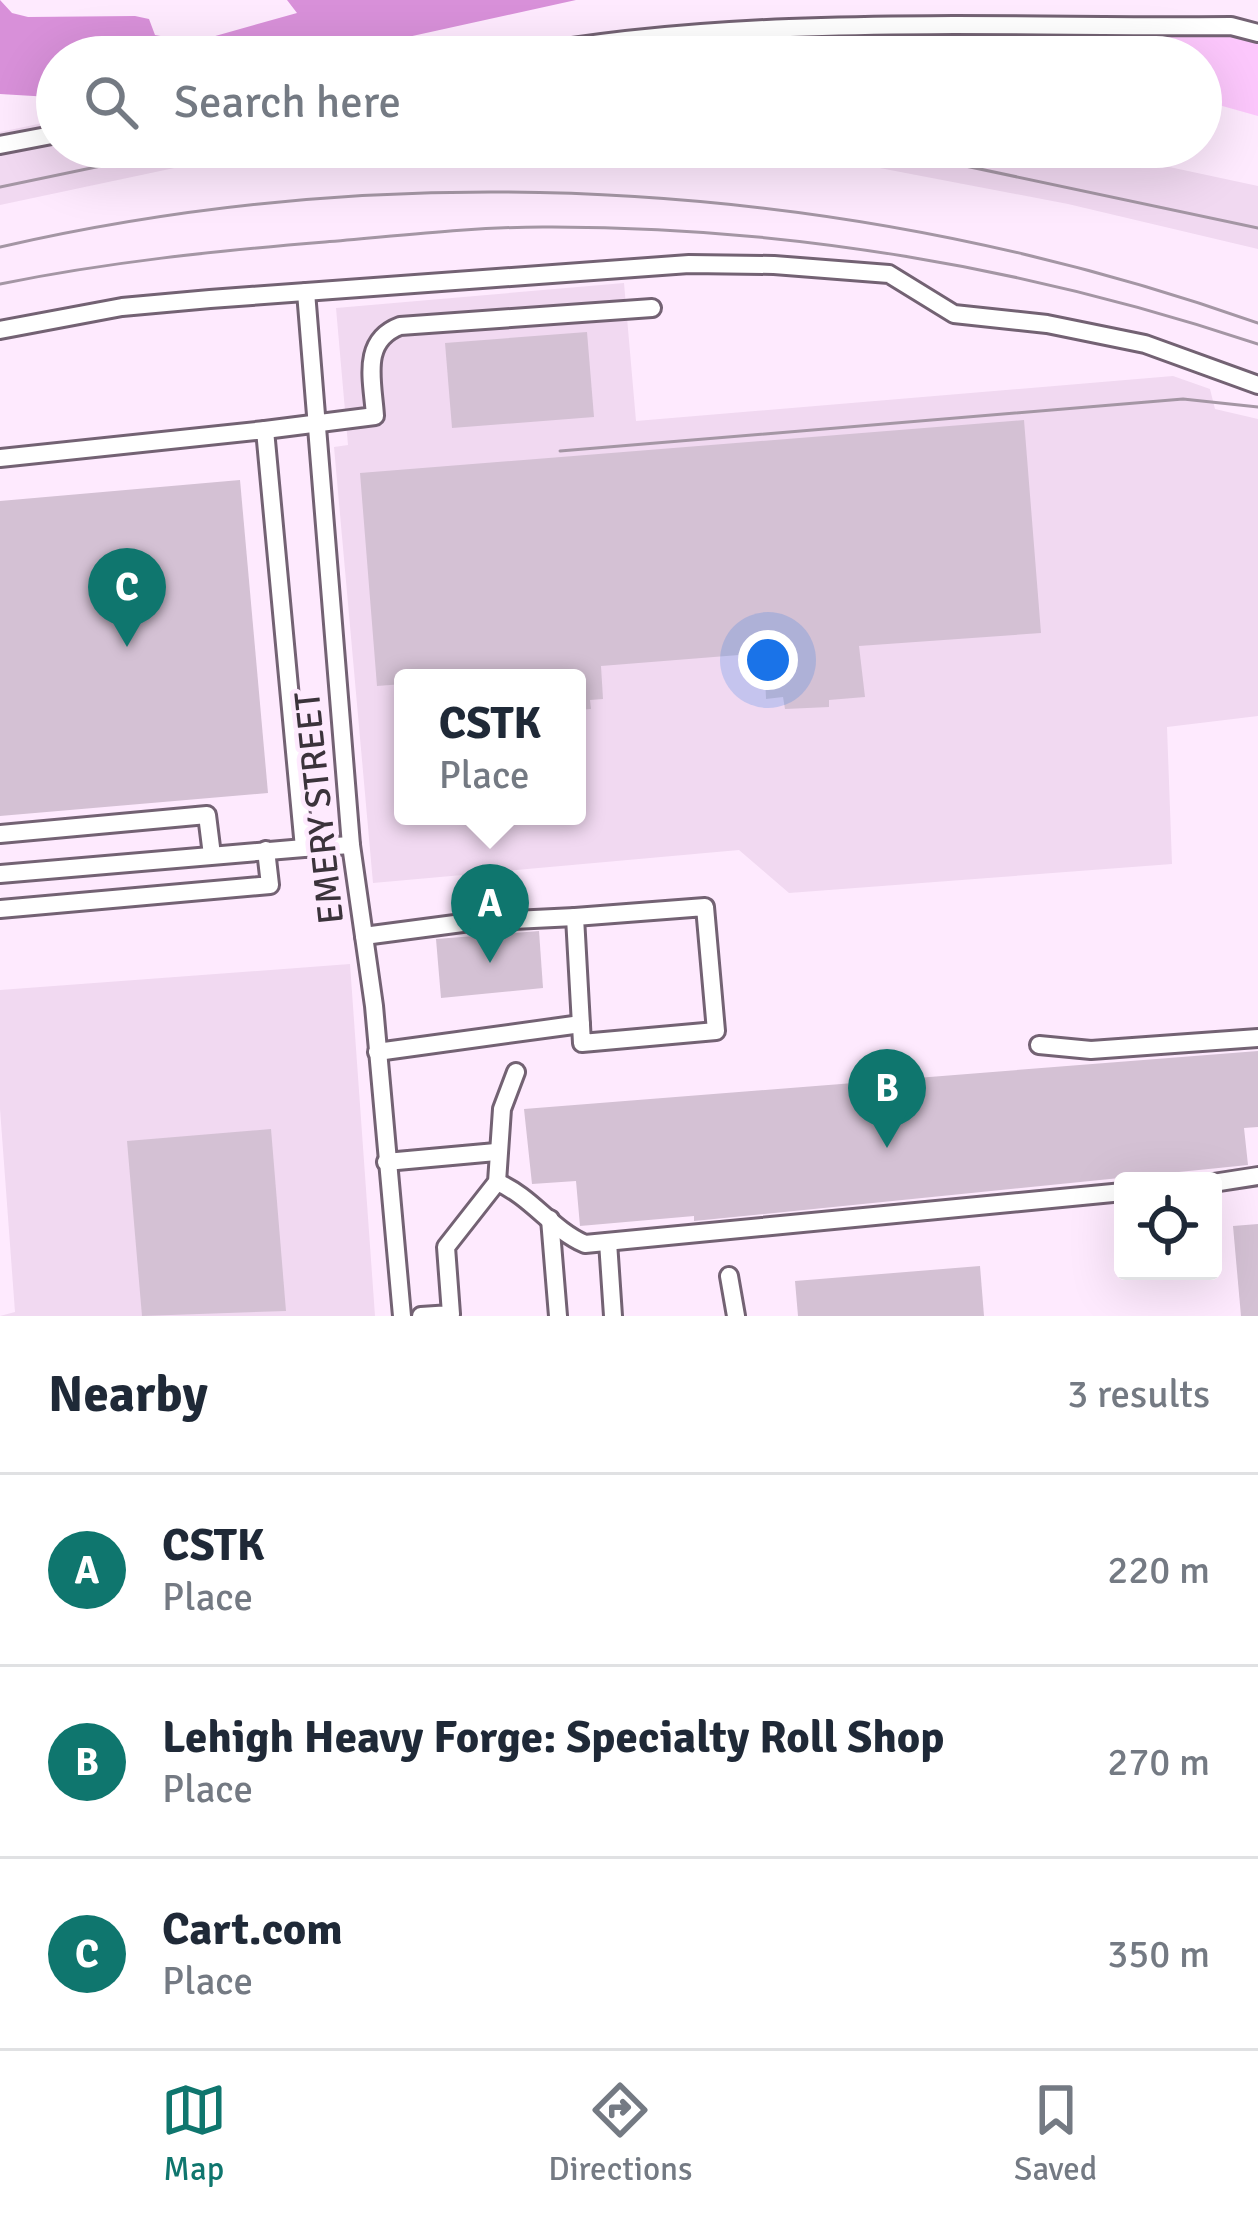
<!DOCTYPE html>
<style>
:root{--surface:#fff;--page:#f6f6f7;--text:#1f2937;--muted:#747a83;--line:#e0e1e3;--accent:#0f766e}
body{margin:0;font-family:Signika,sans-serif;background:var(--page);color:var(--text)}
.controls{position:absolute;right:36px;bottom:36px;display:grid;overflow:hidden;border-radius:12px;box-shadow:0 12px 48px #0002}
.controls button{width:108px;height:108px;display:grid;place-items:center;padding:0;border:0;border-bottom:3px solid var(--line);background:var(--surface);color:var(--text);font:60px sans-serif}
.you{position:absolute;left:768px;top:660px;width:42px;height:42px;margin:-30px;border:9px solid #fff;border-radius:50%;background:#1a73e8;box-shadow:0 0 0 18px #1a73e833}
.badge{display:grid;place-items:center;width:78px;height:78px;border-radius:50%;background:var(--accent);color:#fff;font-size:39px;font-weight:700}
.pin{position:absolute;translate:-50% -99px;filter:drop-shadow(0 3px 6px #0008)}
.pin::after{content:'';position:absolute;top:63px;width:42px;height:36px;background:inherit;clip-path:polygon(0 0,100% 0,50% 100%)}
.popup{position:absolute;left:394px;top:669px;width:192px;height:156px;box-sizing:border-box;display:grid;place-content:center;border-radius:12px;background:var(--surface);filter:drop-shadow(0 3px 9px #0005);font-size:39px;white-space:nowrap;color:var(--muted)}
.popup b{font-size:45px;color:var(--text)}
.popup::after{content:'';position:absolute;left:50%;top:100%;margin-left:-24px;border:24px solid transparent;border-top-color:var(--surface)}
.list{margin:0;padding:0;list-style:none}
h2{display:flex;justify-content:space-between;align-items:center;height:156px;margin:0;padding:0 48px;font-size:51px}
h2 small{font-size:39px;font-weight:400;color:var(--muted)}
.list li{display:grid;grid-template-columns:78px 1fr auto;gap:36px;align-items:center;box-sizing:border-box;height:192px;padding:0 48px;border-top:3px solid var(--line)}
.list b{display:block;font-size:45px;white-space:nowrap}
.list p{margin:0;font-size:39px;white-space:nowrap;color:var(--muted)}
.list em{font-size:39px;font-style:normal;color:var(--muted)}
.icon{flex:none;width:66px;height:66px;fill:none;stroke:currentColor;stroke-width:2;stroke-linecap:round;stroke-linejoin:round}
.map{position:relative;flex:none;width:1258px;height:1316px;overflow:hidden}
.search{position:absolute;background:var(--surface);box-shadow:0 12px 48px #0002;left:36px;right:36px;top:36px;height:132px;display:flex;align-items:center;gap:30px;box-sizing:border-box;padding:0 42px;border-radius:66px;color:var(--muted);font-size:45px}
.sheet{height:732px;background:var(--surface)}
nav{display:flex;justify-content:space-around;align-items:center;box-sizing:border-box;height:168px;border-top:3px solid var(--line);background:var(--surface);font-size:33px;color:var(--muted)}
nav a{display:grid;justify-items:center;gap:6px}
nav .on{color:var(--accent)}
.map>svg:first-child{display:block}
.built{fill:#f1d9f1;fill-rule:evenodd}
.green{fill:#fcc7fc}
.water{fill:#d890d9}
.building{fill:#d4c1d4}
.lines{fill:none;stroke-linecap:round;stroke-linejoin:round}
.minor-casing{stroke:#736273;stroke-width:22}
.minor{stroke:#fff;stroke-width:16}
.rail{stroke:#a496a4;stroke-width:3}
.labels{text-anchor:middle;stroke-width:9;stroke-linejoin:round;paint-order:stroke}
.street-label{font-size:36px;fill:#3b333b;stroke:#feeafe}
</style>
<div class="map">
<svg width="1258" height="1316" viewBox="0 0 1258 1316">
<rect width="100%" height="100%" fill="#feeafe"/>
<g class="built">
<path d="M57 120V147H333L179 167 0 205V132Z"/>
<path d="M770 147H1076L1258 186V249L1068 204Z"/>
<path d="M624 283 636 421 1173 376 1210 389 1215 409 1258 419V716L1167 727 1172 864 789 893 739 850 373 883 334 447 348 445 336 308ZM403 678H577V816H403Z"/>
<path d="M350 964 375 1316H0L15 1312 0 1109V990Z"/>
</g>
<path class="green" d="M1091 33 1238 37 1258 44V116L1201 100V57H1106Z"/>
<path class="water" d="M0 0 12 13 28 17 135 16 149 19 155 35 194 42 297 13 287 0H576L317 57H57V96L50 97 0 94Z"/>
<g class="building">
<path d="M587 332 594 417 452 428 445 343Z"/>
<path d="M1024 420 1041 633 859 646 865 697 829 700V707L785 709 783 697 766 699 764 653 601 666 603 699 590 700 591 709 577 710V678H554V671L403 678V684L377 686 360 473Z"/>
<path d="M240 480 268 793 0 816V501Z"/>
<path d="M539 931 543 988 441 998 436 939Z"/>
<path d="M1258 1051V1127L1244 1128 1248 1165 694 1221V1216L580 1226 576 1181 532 1184 524 1109Z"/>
<path d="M271 1129 286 1311 142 1316 127 1141Z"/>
<path d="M1258 1224V1316H1241L1233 1226Z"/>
<path d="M980 1266 984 1316H798L795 1281Z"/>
</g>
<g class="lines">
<defs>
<g id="minor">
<path d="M512 57C747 13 993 28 1231 26L1258 33"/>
<path d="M0 145 57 134"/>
<path d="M306 292 351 845 374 1006 402 1316"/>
<path d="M0 330 122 307 210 299 689 264 774 265 889 274 954 314 1047 324 1145 344 1258 385"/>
<path d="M265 430 375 416C373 382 360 341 400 326L652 308"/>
<path d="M0 458 265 430 304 848 0 874"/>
<path d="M0 834 207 815 212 855"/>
<path d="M304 848 351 845"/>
<path d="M705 907 716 1031 582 1043 575 917Z"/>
<path d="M0 909 270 885 266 850"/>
<path d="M364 936 470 922 575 917"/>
<path d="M1039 1045 1091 1050 1258 1038"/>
<path d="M377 1052 581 1024"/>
<path d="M386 1162 496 1152"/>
<path d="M497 1182C532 1197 551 1229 585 1244L1123 1192"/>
<path d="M1213 1183 1258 1176"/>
<path d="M550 1219 558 1316"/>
<path d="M608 1242 613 1316"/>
<path d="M729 1276 736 1316"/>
<path d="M421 1316 451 1314 446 1247 497 1182 502 1109 516 1072"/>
</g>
</defs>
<use href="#minor" class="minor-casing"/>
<use href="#minor" class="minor"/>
<g class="rail">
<path d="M876 147 1258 228"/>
<path d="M0 187 192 147"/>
<path d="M0 247C415 152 858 182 1258 323"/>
<path d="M0 284C108 262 215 251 325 242 397 236 470 227 543 227 785 226 1028 267 1258 344"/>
<path d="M560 451 1183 399 1258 407"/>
</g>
</g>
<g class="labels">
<g class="street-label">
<text transform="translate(318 808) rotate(-96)" y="13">EMERY STREET</text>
</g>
</g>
</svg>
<div class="controls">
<button><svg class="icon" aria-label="locate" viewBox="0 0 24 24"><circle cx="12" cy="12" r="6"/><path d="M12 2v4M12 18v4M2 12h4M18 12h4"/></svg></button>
</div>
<div class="you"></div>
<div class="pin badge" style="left:490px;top:963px">A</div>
<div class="popup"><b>CSTK</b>Place</div>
<div class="pin badge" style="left:887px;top:1148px">B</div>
<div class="pin badge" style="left:127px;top:647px">C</div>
<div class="search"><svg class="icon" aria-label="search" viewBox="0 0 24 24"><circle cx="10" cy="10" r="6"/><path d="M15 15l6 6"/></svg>Search here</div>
</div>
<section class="sheet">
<h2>Nearby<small>3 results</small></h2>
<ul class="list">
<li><span class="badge">A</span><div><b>CSTK</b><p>Place</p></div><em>220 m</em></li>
<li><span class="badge">B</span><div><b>Lehigh Heavy Forge: Specialty Roll Shop</b><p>Place</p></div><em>270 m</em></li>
<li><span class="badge">C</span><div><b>Cart.com</b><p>Place</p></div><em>350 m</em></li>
</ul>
</section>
<nav>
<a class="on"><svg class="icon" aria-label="map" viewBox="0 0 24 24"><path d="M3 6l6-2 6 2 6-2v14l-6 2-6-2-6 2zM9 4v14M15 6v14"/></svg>Map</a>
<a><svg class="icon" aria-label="directions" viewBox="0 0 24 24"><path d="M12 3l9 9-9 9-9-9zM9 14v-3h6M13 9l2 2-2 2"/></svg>Directions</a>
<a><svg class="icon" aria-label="saved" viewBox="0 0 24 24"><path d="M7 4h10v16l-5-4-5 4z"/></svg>Saved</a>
</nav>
